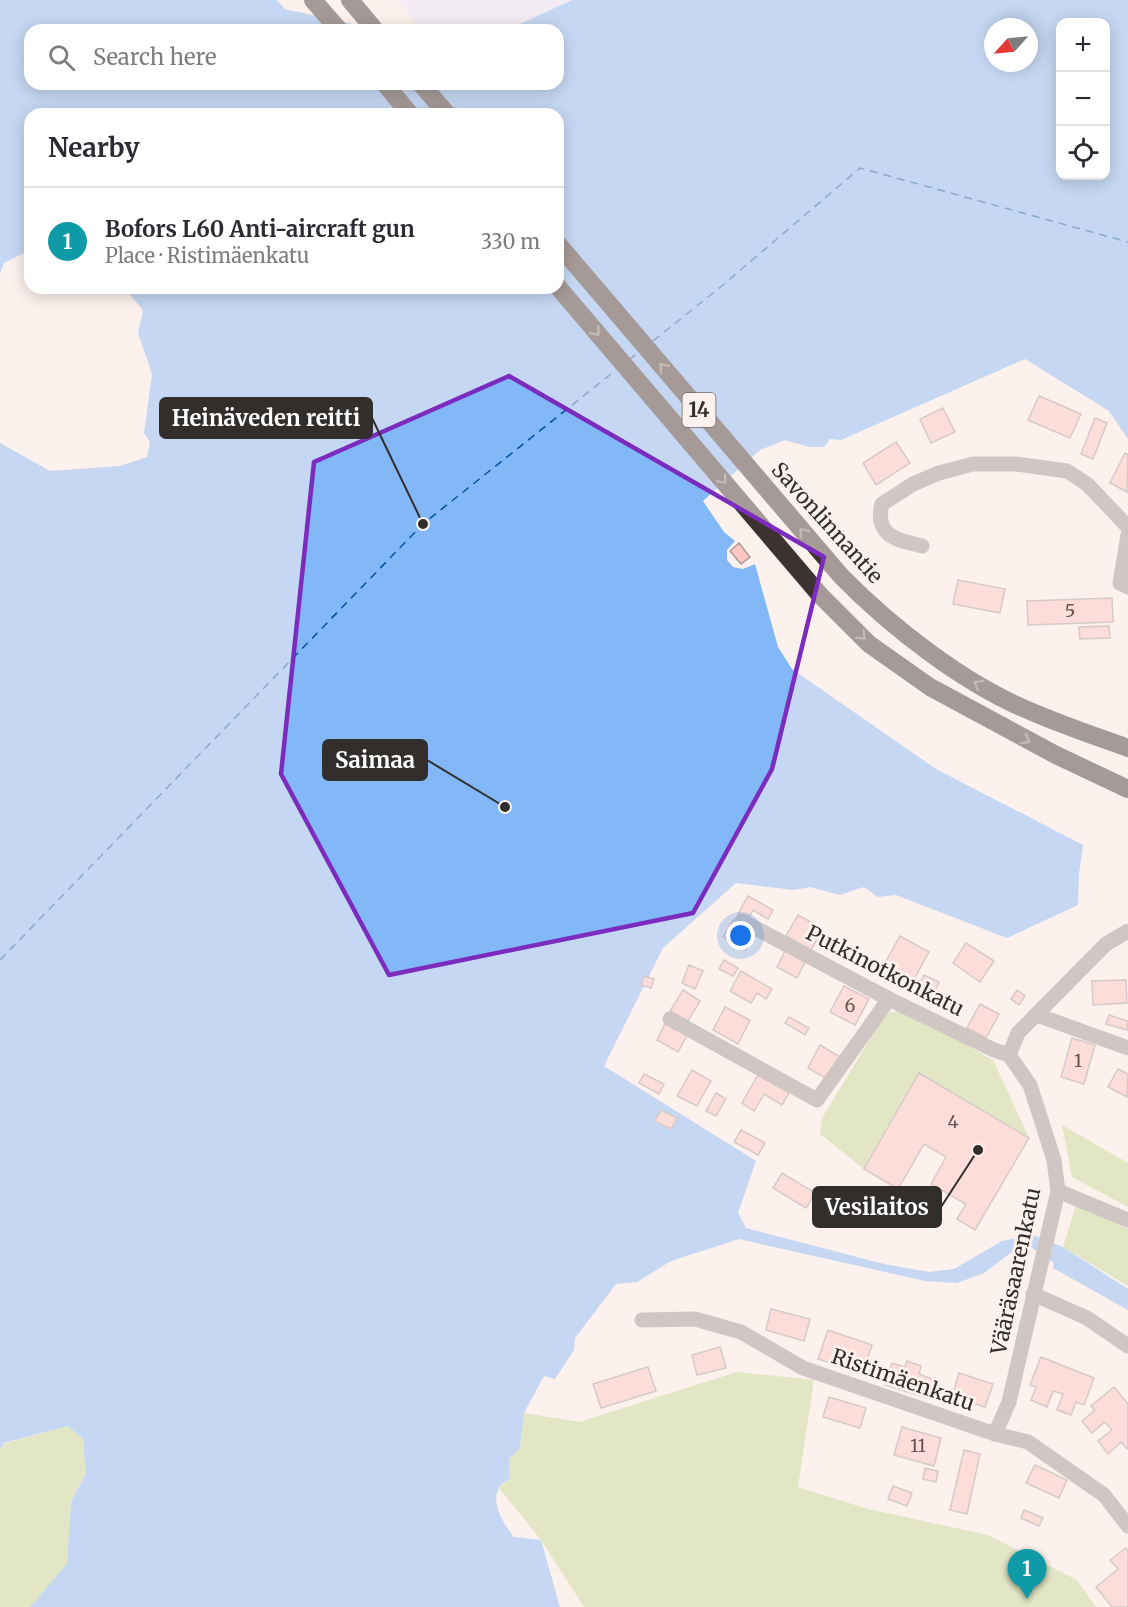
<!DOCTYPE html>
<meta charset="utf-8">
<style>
:root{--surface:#fff;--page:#f2f2f3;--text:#2b2b33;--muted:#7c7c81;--line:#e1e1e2;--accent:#b45309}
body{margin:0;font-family:Merriweather,serif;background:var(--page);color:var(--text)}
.controls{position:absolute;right:18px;top:18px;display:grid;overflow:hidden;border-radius:12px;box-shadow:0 3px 15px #0003}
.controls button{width:54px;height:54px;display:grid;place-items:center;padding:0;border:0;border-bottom:2px solid var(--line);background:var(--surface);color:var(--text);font:30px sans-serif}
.compass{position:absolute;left:984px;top:18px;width:54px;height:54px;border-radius:50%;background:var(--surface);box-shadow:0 3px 15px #0003;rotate:243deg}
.you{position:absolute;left:741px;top:936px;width:21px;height:21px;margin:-15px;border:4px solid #fff;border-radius:50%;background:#1a73e8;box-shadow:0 0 0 9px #1a73e833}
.badge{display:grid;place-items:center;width:39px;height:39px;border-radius:50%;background:var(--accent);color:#fff;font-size:20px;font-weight:700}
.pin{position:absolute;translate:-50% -50px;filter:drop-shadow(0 2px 3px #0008)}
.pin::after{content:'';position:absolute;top:32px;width:21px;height:18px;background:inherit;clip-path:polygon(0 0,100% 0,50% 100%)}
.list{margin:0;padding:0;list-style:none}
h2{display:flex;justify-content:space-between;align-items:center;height:78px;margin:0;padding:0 24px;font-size:26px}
h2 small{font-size:20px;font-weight:400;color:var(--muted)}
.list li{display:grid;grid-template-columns:39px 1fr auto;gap:18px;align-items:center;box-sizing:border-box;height:108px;padding:0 24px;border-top:2px solid var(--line)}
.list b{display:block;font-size:22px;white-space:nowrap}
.list p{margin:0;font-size:20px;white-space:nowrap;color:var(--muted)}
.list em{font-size:20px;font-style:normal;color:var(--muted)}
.icon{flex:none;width:33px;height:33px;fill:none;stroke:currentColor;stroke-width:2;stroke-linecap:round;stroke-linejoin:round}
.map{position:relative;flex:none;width:1128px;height:1607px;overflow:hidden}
.search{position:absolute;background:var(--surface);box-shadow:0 3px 15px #0003;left:24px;top:24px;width:540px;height:66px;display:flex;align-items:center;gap:15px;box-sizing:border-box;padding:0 21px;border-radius:18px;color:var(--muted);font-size:22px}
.panel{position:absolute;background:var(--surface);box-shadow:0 3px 15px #0003;left:24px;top:108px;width:540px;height:186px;border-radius:18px}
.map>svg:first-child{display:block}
.industrial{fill:#e9e7fd}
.green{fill:#c3d996}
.water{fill:#83b8f8;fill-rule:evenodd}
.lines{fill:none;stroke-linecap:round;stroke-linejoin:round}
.ferry{stroke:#03529c;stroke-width:1.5;stroke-dasharray:8 6;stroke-linecap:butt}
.building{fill:#ffc6c2;stroke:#a89c9b;stroke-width:1.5}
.minor{stroke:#9b9695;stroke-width:15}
.highway{stroke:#3c3231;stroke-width:18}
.oneway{stroke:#7f7572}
.marked{fill:none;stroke:#7b2cbf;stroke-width:4.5;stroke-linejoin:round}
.labels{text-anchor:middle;stroke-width:6;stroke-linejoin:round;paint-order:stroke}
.number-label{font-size:18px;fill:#655452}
.shield{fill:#fcf1ec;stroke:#6f6866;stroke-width:1.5}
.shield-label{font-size:20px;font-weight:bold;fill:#322e2c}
.street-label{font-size:21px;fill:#322e2c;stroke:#fcf1ec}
.leader{fill:none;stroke:#322e2c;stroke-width:2}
.callout-dot{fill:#322e2c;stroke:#fcf1ec;stroke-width:2}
.callout{fill:#322e2c;stroke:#322e2c;stroke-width:2}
.callout-label{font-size:22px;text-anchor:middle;font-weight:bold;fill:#fff}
</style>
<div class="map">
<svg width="1128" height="1607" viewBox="0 0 1128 1607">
<rect width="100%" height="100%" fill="#fcf1ec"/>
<path class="industrial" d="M397 0H572L507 30H423Z"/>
<g class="green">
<path d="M907 1011 993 1060 1029 1138 919 1074 864 1169 820 1134 822 1118 881 1021 889 1012Z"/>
<path d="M1062 1125 1128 1163V1207L1072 1177Z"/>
<path d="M1076 1205 1128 1229V1286L1063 1247Z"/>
<path d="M737 1372 814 1380 798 1487 868 1509 988 1535 1077 1580 1096 1607H584L541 1540 499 1488 510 1478 509 1459 520 1448 524 1413 579 1422Z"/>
<path d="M68 1426 83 1439 86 1473 71 1502 67 1564 31 1607H0V1449L3 1444Z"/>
</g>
<path class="water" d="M0 0H277L285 9 379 30H30V84H558V30H507L572 0H1128V439L1109 411 1025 359 841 440 830 439 824 447H809L785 440 760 450 703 501 724 532 735 541 727 550V560L733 567 743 569 755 564 778 647 792 669 936 769 1083 845 1079 874 1078 905 1007 938 896 895 878 897 864 887 840 895 810 887 794 890 736 883 663 948 604 1066 756 1161 738 1213 746 1228 884 1264 929 1272 954 1269 1002 1241 1033 1235 1063 1247 1128 1289V1310L1053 1268 1054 1263 1029 1246 1009 1254 984 1273 957 1283 925 1281 739 1239 671 1261 637 1282 616 1284 575 1338 574 1350 555 1379 544 1376 524 1413 520 1448 509 1459 510 1478C507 1481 501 1484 499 1488 490 1503 505 1526 514 1537L541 1540 560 1607H30L67 1564 71 1502 86 1473 83 1439 68 1426 4 1443 0 1449V443L50 471 120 466 147 457 150 442 144 433 152 374 138 333 143 310 124 288H558V114H30V250L4 263 0 274ZM1060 22H1106V176H1060ZM993 27H1029V63H993Z"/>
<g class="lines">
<g class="ferry">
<path d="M653 341 723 285 860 168 1128 242"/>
<path d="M629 360 640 351"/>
<path d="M0 960 423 524 616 370"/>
</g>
</g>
<g class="building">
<path d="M1039 396 1081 414 1070 438 1028 420Z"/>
<path d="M943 408 955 432 931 443 920 419Z"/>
<path d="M1095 418 1107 423 1093 459 1081 454Z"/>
<path d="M896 442 910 463 876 485 863 463Z"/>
<path d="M1125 453 1128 455 1127 492 1110 483Z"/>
<path d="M739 543 750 557 741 564 730 551Z"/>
<path d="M958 580 1005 589 1000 613 953 604Z"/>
<path d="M1112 598 1113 622 1028 625 1027 601Z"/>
<path d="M1109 626 1110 638 1080 639 1079 627Z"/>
<path d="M748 896 773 910 768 919 753 910 748 919 738 914Z"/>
<path d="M798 915 823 929 811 950 786 936Z"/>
<path d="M733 920 756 934 746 950 723 937Z"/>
<path d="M900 936 929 952 914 979 885 963Z"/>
<path d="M966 943 994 961 980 982 953 963Z"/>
<path d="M787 947 807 958 797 978 777 967Z"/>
<path d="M724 960 738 968 733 976 719 969Z"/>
<path d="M689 965 703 971 695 989 682 983Z"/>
<path d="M741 971 772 989 766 999 757 993 751 1003 730 991Z"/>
<path d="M924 975 939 982 933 995 918 988Z"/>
<path d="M644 976 654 979 651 988 641 985Z"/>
<path d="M1126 980 1127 1003 1093 1005 1092 981Z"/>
<path d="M844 986 869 999 855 1025 830 1012Z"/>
<path d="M683 990 700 1001 688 1021 670 1011Z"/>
<path d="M1017 990 1025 996 1019 1005 1011 999Z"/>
<path d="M980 1004 999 1014 986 1038 967 1028Z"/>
<path d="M725 1007 750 1020 738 1044 713 1030Z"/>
<path d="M1109 1015 1128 1021 1127 1030 1106 1024Z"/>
<path d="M789 1017 809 1028 805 1035 785 1023Z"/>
<path d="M666 1022 688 1034 678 1052 657 1040Z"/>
<path d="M1072 1038 1095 1045 1084 1084 1061 1077Z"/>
<path d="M820 1045 842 1058 829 1080 808 1068Z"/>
<path d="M1118 1069 1128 1074 1127 1097 1108 1087Z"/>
<path d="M692 1070 711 1081 697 1106 677 1096Z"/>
<path d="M919 1073 1029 1138 975 1230 957 1219 966 1204 931 1184 946 1157 924 1144 898 1189 864 1169Z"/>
<path d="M644 1074 664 1084 659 1094 639 1083Z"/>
<path d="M758 1075 789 1093 782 1105 764 1094 754 1111 742 1103Z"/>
<path d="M716 1093 726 1099 716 1116 706 1111Z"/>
<path d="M661 1110 677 1118 671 1129 655 1121Z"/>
<path d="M741 1130 765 1143 758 1155 734 1142Z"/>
<path d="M782 1173 815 1193 806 1208 773 1188Z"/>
<path d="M771 1309 810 1319 804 1341 766 1330Z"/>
<path d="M828 1330 872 1345 862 1374 818 1359Z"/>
<path d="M720 1347 726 1368 697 1375 692 1355Z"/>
<path d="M1041 1357 1094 1378 1084 1405 1076 1402 1071 1415 1057 1410 1063 1394 1053 1391 1047 1407 1031 1400 1036 1387 1030 1385Z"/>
<path d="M907 1361 921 1366 919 1374 935 1380 930 1399 885 1385 892 1363 905 1367Z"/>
<path d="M648 1367 656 1391 601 1408 593 1384Z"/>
<path d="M959 1373 993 1384 985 1407 952 1396Z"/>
<path d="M1114 1387 1128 1404V1448L1127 1449 1121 1442 1108 1454 1098 1441 1112 1430 1105 1422 1092 1433 1082 1421 1095 1410 1091 1406Z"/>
<path d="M829 1397 866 1408 860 1428 823 1417Z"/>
<path d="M902 1427 941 1438 934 1466 894 1455Z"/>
<path d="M964 1450 980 1454 967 1514 950 1510Z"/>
<path d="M1035 1465 1067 1480 1059 1498 1026 1483Z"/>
<path d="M925 1468 938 1471 936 1482 923 1479Z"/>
<path d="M893 1486 912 1493 907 1506 888 1499Z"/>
<path d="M1024 1510 1043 1518 1039 1526 1021 1518Z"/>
<path d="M1126 1548 1128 1550V1607H1112L1096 1587 1118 1569 1110 1560Z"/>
</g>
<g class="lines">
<g class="minor">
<path d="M1128 535 1120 583 1128 587"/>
<path d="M922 546C897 540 874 536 882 504L913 484 939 473 973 464H1016L1067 471 1087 484 1128 527"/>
<path d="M742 921 889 999 994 1050 1009 1055"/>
<path d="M1037 1015 1128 1048"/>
<path d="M670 1019 817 1100 889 999"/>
<path d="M1058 1191 1128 1220"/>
<path d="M1033 1294 1087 1318 1128 1346"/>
<path d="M642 1320 695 1319 741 1332 803 1368 995 1434 1028 1442 1104 1495 1128 1526"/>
<path d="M995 1434 1009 1402 1058 1191 1054 1160 1030 1085 1009 1055 1018 1033 1106 944 1128 931"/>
</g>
<g class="highway">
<path d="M313 0 339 30"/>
<path d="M350 0 375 30"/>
<path d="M385 84 410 114"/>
<path d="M421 84 447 114"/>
<path d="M558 244 841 576C891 627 964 684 1030 711 1062 725 1095 736 1128 748"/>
<path d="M558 287 820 595 869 644 930 687 1056 755 1128 789"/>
</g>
</g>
<defs><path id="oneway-chevron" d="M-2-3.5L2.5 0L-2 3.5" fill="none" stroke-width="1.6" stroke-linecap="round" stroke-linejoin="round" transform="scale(1.5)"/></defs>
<g class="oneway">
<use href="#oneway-chevron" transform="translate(596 332) rotate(50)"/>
<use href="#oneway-chevron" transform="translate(663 367) rotate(-130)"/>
<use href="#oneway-chevron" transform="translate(723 480) rotate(50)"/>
<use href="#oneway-chevron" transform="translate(803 532) rotate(-130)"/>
<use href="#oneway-chevron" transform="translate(862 636) rotate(45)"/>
<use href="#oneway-chevron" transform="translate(978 684) rotate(-150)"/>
<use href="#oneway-chevron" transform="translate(1026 740) rotate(28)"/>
</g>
<path d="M0 0H1128V1607H0ZM509 376 824 557 772 769 693 913 389 975 281 774 314 462Z" fill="#fcf1ec" fill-opacity=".55" fill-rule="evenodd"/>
<path class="marked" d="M509 376 824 557 772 769 693 913 389 975 281 774 314 462Z"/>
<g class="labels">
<g class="number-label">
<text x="1070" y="617">5</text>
<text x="850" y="1012">6</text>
<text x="1078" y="1067">1</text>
<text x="953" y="1128">4</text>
<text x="918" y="1452">11</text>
</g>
<rect class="shield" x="682.5" y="393" width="33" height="34" rx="4.5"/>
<g class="shield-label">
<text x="699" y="417">14</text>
</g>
<g class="street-label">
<text transform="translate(827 523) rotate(48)" y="7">Savonlinnantie</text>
<text transform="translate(885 971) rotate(27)" y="7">Putkinotkonkatu</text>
<text transform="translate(1016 1271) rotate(-78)" y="7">Vääräsaarenkatu</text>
<text transform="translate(903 1380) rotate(19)" y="7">Ristimäenkatu</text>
</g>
</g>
<path class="leader" d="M423 524L372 418M505 807L427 760M978 1150L941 1207"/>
<g class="callout-dot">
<circle cx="423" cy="524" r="6"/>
<circle cx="505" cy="807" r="6"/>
<circle cx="978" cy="1150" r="6"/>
</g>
<g class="callout">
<rect x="160" y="398" width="212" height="40" rx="6"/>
<rect x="323" y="740" width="104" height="40" rx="6"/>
<rect x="813" y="1187" width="128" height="40" rx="6"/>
</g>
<g class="callout-label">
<text x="266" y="426">Heinäveden reitti</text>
<text x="375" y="768">Saimaa</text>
<text x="877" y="1215">Vesilaitos</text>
</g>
</svg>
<div class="controls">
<button>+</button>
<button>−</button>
<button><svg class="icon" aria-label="locate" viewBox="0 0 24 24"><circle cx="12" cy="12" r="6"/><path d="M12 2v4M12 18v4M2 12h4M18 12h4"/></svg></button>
</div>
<svg class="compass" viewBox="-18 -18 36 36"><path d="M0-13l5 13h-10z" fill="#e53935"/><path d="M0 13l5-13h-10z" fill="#7c7c81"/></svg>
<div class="you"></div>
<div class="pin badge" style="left:1027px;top:1599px;background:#0f9aa8">1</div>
<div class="search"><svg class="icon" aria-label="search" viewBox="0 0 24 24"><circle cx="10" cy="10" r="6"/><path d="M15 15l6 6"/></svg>Search here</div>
<section class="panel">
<h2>Nearby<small></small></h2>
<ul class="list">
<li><span class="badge" style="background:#0f9aa8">1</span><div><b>Bofors L60 Anti-aircraft gun</b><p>Place · Ristimäenkatu</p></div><em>330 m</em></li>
</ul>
</section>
</div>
